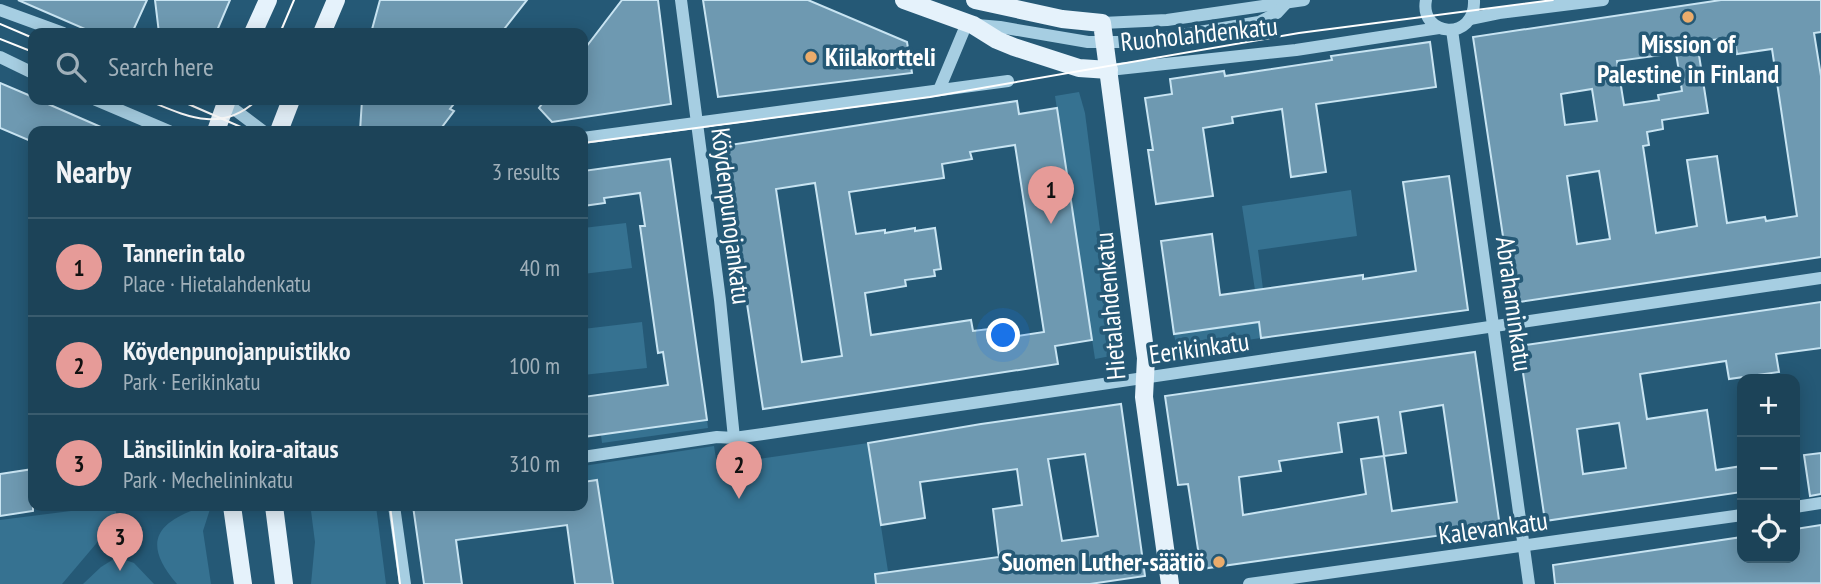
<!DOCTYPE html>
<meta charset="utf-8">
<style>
:root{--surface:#1c4358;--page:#254a5e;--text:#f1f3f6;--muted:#a0b0ba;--line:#3a5c6e;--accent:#e69b98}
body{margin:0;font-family:"PT Sans Narrow",sans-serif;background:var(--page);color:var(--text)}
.controls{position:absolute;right:21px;bottom:21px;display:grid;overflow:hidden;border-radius:14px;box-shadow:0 4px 18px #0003}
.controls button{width:63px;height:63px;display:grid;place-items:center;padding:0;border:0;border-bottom:2px solid var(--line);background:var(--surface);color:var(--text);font:35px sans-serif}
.you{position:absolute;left:1004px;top:336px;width:24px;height:24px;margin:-18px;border:5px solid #fff;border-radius:50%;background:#1a73e8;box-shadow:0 0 0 10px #1a73e833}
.badge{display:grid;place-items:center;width:46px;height:46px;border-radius:50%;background:var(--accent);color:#111;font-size:23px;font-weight:700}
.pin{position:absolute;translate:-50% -58px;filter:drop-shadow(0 2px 4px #0008)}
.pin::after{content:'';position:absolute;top:37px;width:24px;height:21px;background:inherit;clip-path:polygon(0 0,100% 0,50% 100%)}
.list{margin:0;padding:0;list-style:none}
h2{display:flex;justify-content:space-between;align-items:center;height:91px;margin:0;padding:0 28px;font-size:30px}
h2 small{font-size:23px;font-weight:400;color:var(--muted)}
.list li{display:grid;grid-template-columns:46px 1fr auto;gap:21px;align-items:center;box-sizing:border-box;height:98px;padding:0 28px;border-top:2px solid var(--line)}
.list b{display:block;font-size:26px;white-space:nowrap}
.list p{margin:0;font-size:23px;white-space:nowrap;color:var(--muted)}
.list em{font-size:23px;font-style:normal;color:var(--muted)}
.icon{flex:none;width:38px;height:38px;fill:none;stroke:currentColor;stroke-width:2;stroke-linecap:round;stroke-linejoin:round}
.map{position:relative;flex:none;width:1821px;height:584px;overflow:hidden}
.search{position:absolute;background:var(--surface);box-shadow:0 4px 18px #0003;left:28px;top:28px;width:560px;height:77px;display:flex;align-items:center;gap:18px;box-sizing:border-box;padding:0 24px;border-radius:14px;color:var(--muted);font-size:26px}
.panel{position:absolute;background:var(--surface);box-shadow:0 4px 18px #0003;left:28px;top:126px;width:560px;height:385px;border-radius:14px}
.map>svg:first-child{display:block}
.green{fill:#367291}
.building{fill:#6e99b1;stroke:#c8e4f2;stroke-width:2;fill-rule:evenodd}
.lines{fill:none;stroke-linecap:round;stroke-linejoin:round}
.minor{stroke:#a6cee2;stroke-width:12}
.major{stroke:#e5f2fb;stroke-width:18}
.tram{stroke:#fff;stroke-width:2}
.poi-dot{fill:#ebac6b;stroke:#255976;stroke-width:2.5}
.labels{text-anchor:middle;stroke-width:7;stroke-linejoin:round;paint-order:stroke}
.street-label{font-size:26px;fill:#fff;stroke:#255976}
.poi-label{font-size:26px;font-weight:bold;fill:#fff;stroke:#255976}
</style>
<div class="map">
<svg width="1821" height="584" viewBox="0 0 1821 584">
<rect width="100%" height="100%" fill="#255976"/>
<g class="green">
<path d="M1079 92 1085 113 1116 355 1095 359 1055 96Z"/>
<path d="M1351 190 1357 236 1258 250 1263 289 1255 290 1242 206Z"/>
<path d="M626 223 632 268 583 274V228Z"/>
<path d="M642 322 647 368 583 375V329Z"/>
<path d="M1259 322 1261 338 1177 350 1174 334Z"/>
<path d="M707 420 708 428 602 443 601 435Z"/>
<path d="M868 443 890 584H613L597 480 583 482V466L714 446 717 465Z"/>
<path d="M110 506H115L117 519 62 584H0V520Z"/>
<path d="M205 506H211L203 531 211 584H177C140 541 158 521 205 506Z"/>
<path d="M327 506H376L386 584H311L315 542 311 511Z"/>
<path d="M117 557 134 563 154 584H83L101 567Z"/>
</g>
<g class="building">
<path d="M18 0H147L132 33H94Z"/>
<path d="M155 0H230L216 33H159Z"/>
<path d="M380 0H527L501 33H371Z"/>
<path d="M622 0H658L671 104 552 122 539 108 545 100H583V51Z"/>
<path d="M703 0H808L907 42 912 73 718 97Z"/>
<path d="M1721 0H1821V32L1814 33 1821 76V257L1513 303 1473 37ZM1734 37 1737 54 1772 49 1797 216 1766 221 1765 217 1727 223 1717 156 1687 160 1697 226 1656 233 1643 146 1649 145 1647 132 1663 129 1662 120 1708 113 1697 42ZM1676 53 1682 91 1658 95 1659 100 1624 105 1617 61ZM1592 89 1597 121 1565 125 1561 94ZM1599 171 1610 239 1577 244 1567 176Z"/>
<path d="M1430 42 1436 87 1316 104 1326 172 1291 177 1282 109 1232 117 1233 123 1203 128 1213 196 1156 204 1148 150H1153L1145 98 1172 94 1170 79 1224 71 1225 76 1265 70 1332 60 1331 56Z"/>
<path d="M0 83 33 97V100H39L110 131H33V142L0 128Z"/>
<path d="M362 100H457L450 109 454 111 439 131H360Z"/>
<path d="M1017 101 1019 114 1057 108 1092 340 1055 346 1058 364 763 409 723 146ZM1015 145 1044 332 999 339 997 328 973 331 971 320 871 335 865 293 906 286 905 280 935 276 934 270 941 269 935 228 915 231V228L885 233V230L856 234 849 192 944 178 942 164 972 159 970 152ZM815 183 842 356 802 362 776 189Z"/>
<path d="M670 159 707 420 583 437V397L668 385 663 352 658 353 640 226H645L640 193 604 198 605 203 583 206V171Z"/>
<path d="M1449 176 1468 310 1261 338 1259 322 1174 334 1161 241 1212 234 1220 295 1363 275V279L1416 271 1403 182Z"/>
<path d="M1821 302V348L1776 354 1779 372 1729 379 1726 361 1640 374 1647 419 1707 410 1716 470 1742 466V492L1545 521 1519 346ZM1619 423 1626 468 1583 474 1577 429Z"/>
<path d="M1475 352 1500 527 1201 569 1188 484 1178 485 1165 396ZM1443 405 1457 502 1392 511 1384 456 1406 453 1400 412ZM1378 417 1384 456 1361 459 1366 494 1243 515 1239 477 1281 471 1279 461 1342 452 1338 423Z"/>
<path d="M1121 404 1145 576 1090 584H876L875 574 999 557 993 509 1022 505 1017 469 920 482 925 518 881 525 868 443 981 424ZM1085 454 1098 536 1062 541 1048 459Z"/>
<path d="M1821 453V494L1810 496 1804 455Z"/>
<path d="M33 469V511L0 516V474Z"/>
<path d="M597 480 613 584H575L567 525 456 540 462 584H424L413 506H583V482Z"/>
<path d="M1821 525V583L1555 584 1553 565 1742 537V558H1795V529Z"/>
</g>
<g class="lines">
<g class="minor">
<path d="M681 0 720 300 734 438"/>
<path d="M1426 0C1419 37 1476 42 1474 0"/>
<path d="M0 10 63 33"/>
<path d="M1470 19 1499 13 1603 0"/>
<path d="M1102 23 1167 20 1304 0"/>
<path d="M977 25 1000 27 1088 42H1140L1259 22 1277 13 1289 0"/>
<path d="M1452 30 1529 584"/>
<path d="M0 57 33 73"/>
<path d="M1109 70 1296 50 1439 28"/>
<path d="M939 90 967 23"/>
<path d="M96 100 169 131"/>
<path d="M222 100 263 131"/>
<path d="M583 138 1008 81"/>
<path d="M583 457 717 437 734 438 763 434 1821 278"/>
<path d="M394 506 405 584"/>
<path d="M1795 507 1821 503"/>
<path d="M1249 584 1742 515"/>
</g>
<g class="major">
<path d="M904 0 973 25 997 40 1014 47 1079 68 1109 70"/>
<path d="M975 0 1062 19 1102 23 1146 358 1144 397 1170 584"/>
<path d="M253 33 268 0"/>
<path d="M322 33 336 0"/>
<path d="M216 131 227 100"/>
<path d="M279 131 291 100"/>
<path d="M232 506 243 584"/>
<path d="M274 506 284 584"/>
</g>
<g class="tram">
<path d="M0 24 33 38"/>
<path d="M280 33 294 0"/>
<path d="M0 39 33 52"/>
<path d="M147 100C186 116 221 134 257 100"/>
<path d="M179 100 250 131"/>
<path d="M194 103 219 104 231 100"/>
<path d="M583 143 930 97 1299 33 1553 0"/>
<path d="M390 506 400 584"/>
</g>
</g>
<g class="poi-dot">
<circle cx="1688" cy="17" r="7"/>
<circle cx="811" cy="57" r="7"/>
<circle cx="1219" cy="562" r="7"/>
</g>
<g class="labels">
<g class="street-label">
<text transform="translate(1199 34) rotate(-6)" y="9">Ruoholahdenkatu</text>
<text transform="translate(731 216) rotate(83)" y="9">Köydenpunojankatu</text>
<text transform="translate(1514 304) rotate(82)" y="9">Abrahaminkatu</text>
<text transform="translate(1110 306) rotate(-95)" y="9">Hietalahdenkatu</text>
<text transform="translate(1199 348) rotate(-8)" y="9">Eerikinkatu</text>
<text transform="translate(1493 528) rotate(-8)" y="9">Kalevankatu</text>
</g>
<g class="poi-label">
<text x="1688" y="53">Mission of<tspan x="1688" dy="30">Palestine in Finland</tspan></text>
<text x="825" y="66" text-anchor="start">Kiilakortteli</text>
<text x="1205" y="571" text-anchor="end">Suomen Luther-säätiö</text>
</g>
</g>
</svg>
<div class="controls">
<button>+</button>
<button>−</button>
<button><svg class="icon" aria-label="locate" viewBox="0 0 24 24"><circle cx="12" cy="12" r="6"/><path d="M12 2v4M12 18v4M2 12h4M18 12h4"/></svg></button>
</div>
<div class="you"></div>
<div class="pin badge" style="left:1051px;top:224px">1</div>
<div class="pin badge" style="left:739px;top:499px">2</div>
<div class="pin badge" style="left:120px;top:571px">3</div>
<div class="search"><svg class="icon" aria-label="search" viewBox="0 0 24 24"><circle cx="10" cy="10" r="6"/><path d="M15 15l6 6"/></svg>Search here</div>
<section class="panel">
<h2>Nearby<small>3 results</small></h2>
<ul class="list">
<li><span class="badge">1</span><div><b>Tannerin talo</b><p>Place · Hietalahdenkatu</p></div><em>40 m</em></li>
<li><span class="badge">2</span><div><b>Köydenpunojanpuistikko</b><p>Park · Eerikinkatu</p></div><em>100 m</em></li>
<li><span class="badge">3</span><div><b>Länsilinkin koira-aitaus</b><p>Park · Mechelininkatu</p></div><em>310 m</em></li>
</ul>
</section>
</div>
